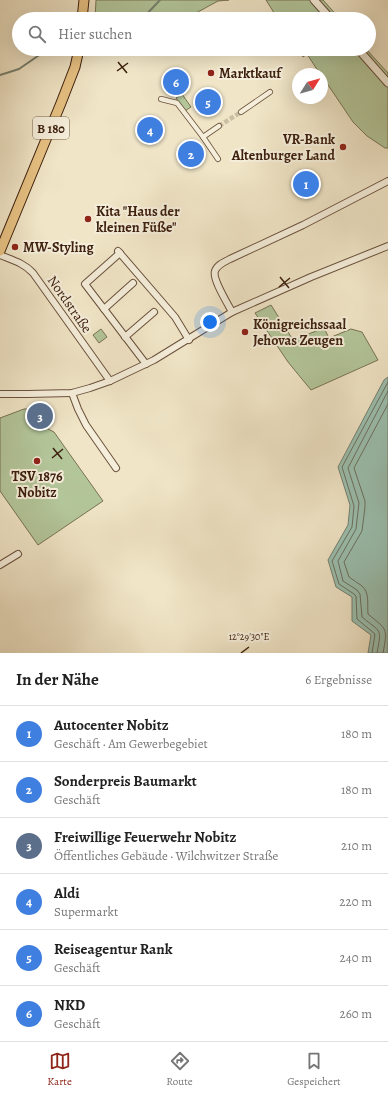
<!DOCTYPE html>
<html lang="de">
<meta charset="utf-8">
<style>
:root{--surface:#fff;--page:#f2f2f2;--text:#222;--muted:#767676;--line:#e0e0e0;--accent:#8f2418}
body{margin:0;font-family:Alegreya,serif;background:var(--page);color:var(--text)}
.compass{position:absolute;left:292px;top:68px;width:36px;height:36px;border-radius:50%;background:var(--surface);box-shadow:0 4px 16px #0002;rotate:53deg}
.you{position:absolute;left:210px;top:322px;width:14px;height:14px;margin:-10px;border:3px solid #fff;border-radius:50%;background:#1a73e8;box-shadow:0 0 0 6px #1a73e833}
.badge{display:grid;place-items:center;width:26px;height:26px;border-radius:50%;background:var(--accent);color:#fff;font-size:13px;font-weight:700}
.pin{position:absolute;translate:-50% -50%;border:2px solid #fff;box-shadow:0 1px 4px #0006}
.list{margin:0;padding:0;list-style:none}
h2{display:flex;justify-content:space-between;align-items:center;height:52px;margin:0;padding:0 16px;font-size:17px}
h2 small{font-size:13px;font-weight:400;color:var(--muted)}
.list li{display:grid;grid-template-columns:26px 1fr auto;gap:12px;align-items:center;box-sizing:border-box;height:56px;padding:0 16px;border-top:1px solid var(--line)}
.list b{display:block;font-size:15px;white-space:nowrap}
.list p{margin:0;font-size:13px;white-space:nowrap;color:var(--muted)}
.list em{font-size:13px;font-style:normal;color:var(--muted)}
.icon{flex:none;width:22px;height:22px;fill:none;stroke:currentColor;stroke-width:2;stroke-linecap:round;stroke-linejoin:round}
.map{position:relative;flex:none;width:388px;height:653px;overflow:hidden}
.search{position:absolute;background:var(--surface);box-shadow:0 4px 16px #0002;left:12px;right:12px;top:12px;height:44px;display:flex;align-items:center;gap:10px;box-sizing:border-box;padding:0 14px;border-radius:22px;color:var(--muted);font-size:15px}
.sheet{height:388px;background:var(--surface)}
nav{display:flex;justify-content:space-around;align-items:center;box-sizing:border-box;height:56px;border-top:1px solid var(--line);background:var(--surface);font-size:11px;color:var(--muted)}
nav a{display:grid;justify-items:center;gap:2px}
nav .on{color:var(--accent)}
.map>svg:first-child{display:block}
.green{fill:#b3c69a;stroke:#787354}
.water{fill:#9bc0b0;stroke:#75806f}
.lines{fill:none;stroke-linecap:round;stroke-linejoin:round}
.shore{stroke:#6c705f;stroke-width:1}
.stream{stroke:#75806f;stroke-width:2}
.pedestrian-tunnel{stroke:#ccbea2;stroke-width:4.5;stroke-dasharray:4.5 2;stroke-linecap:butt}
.pedestrian-casing{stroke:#6a513c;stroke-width:6}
.minor-casing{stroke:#6a513c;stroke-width:8}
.tertiary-casing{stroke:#6a513c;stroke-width:9}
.primary-casing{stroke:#3d200e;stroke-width:11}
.pedestrian{stroke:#f5eedb;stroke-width:4.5}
.minor{stroke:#f5eedb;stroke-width:6}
.tertiary{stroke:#f5eedb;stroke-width:7}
.primary{stroke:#e8c284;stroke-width:9}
.ticks{fill:none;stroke:#3d200e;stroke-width:1.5}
.poi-dot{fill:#8f2418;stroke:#f5eedb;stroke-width:1.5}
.labels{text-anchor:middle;stroke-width:4;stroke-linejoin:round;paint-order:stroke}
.shield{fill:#f5eedb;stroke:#745e4c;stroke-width:1}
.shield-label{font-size:13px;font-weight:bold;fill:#3d200e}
.poi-label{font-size:14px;font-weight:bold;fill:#3d200e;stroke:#f5eedb;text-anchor:start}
.street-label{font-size:14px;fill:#3d200e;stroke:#f5eedb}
.ticks-label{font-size:10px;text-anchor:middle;fill:#3d200e;stroke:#f5eedb;stroke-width:4;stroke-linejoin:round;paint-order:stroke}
</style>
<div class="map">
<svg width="388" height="653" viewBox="0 0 388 653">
<rect width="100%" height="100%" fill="#f0e5c7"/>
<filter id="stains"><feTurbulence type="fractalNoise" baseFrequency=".005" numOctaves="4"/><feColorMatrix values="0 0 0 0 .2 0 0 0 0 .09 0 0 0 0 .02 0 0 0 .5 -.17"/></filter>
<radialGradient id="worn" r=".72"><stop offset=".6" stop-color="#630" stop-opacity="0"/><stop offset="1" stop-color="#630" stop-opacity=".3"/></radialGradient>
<g class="green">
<path d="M96 0H229L218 1 185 19H95Z"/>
<path d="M266 0H310L327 19H278Z"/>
<path d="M319 0H323L340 19H336Z"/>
<path d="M298 49H354L388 87V148H385L367 136 353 122 322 76V74H320L307 54 303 57Z"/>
<path d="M362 49H366L388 73V78Z"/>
<path d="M182 94 191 107 185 111 176 98Z"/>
<path d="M271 305 293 340 324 328 329 338 351 329 362 332 378 360 311 390 288 362 255 313Z"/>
<path d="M101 329 107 337 99 343 93 335Z"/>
<path d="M24 409H35L36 411V422H44L48 429 54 432 103 501 38 545 0 491V418Z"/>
</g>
<path class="water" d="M388 377V653H368L371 635 352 621V597L336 587 328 560 348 525 350 505 338 467 384 380Z"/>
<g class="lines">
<g class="shore">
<path d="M372 653 375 634 357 619 356 596 354 594 339 584 332 561 352 527 354 506 342 467 388 382"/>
<path d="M377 653C382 627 381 633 362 617L360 594 357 590 343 581 338 561 356 529 359 503 348 468 388 391"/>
<path d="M383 653C388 627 387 630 368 614 367 604 370 593 362 586 358 583 353 580 349 577L344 562 362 531 365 507V501L354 468 388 404"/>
</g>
<g class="stream">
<path d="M142 19 160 0"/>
<path d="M0 75 19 69 48 49"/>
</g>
<path class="pedestrian-tunnel" d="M219 126 241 112"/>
<defs>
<g id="pedestrian">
<path d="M161 99 177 103 203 137 218 159"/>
<path d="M241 112 270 92"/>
<path d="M203 137 219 126"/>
</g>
<g id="minor">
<path d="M118 251 175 317 189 340"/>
<path d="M120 253 85 284 146 364"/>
<path d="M0 255C12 260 24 263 33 273L110 381"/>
<path d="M104 309 133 283"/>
<path d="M232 312C228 304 212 279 215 271 217 265 224 262 230 259L303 225 388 181"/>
<path d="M125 337 154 312"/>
<path d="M72 393 78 409 86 425 116 468"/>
<path d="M0 394H28L72 393 90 388 110 381 154 360 232 312 311 277 388 246"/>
<path d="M0 565 18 554"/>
</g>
<g id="tertiary">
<path d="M314 0 331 19"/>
<path d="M358 49 388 83"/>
</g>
<g id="primary">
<path d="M82 19 84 0"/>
<path d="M0 251 61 103 75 67 79 49"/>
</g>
</defs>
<use href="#pedestrian" class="pedestrian-casing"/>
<use href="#minor" class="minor-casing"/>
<use href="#tertiary" class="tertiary-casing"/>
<use href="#primary" class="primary-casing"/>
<use href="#pedestrian" class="pedestrian"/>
<use href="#minor" class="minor"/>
<use href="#tertiary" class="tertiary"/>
<use href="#primary" class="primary"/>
</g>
<path class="ticks" d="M118 62 127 73M117 71 128 63M280 277 289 288M279 287 290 278M53 448 62 459M52 458 63 449M241 653 249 647"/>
<g class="poi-dot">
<circle cx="211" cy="73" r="4"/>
<circle cx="343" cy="147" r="4"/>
<circle cx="88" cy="219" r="4"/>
<circle cx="15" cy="247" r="4"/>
<circle cx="245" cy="332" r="4"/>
<circle cx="37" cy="461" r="4"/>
</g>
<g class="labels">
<rect class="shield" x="33" y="117" width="36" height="22" rx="3"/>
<g class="shield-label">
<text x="51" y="133">B 180</text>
</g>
<g class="poi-label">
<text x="219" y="78">Marktkauf</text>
<text x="335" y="144" text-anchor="end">VR-Bank<tspan x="335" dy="16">Altenburger Land</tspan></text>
<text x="96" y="216">Kita "Haus der<tspan x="96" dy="16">kleinen Füße"</tspan></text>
<text x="23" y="252">MW-Styling</text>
<text x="253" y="329">Königreichssaal<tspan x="253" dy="16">Jehovas Zeugen</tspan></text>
<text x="37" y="481" text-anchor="middle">TSV 1876<tspan x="37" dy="16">Nobitz</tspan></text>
</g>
<g class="street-label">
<text transform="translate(70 304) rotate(55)" y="5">Nordstraße</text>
</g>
</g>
<g class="ticks-label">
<text x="249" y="640">12°29'30"E</text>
</g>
<rect width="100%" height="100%" filter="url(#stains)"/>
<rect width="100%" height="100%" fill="url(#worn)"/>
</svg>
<svg class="compass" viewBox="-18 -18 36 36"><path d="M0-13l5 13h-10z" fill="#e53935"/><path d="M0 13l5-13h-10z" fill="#767676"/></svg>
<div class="you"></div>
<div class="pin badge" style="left:306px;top:184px;background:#3f7fe0">1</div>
<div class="pin badge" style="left:191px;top:154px;background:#3f7fe0">2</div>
<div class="pin badge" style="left:40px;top:416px;background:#5c6f8a">3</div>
<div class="pin badge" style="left:150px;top:130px;background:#3f7fe0">4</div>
<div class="pin badge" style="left:208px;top:102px;background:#3f7fe0">5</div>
<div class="pin badge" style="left:176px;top:82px;background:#3f7fe0">6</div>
<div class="search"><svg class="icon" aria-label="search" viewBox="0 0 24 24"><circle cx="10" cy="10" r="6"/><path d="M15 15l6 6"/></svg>Hier suchen</div>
</div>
<section class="sheet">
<h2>In der Nähe<small>6 Ergebnisse</small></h2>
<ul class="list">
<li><span class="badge" style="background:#3f7fe0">1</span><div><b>Autocenter Nobitz</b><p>Geschäft · Am Gewerbegebiet</p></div><em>180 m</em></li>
<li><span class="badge" style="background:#3f7fe0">2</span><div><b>Sonderpreis Baumarkt</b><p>Geschäft</p></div><em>180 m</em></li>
<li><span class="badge" style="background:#5c6f8a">3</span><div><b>Freiwillige Feuerwehr Nobitz</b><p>Öffentliches Gebäude · Wilchwitzer Straße</p></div><em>210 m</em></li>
<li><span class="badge" style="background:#3f7fe0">4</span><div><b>Aldi</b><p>Supermarkt</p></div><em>220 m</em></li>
<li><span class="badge" style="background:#3f7fe0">5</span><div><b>Reiseagentur Rank</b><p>Geschäft</p></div><em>240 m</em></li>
<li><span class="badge" style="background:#3f7fe0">6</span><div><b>NKD</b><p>Geschäft</p></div><em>260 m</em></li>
</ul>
</section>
<nav>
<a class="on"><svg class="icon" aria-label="map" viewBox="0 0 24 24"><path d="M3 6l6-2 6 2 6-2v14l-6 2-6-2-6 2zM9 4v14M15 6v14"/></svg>Karte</a>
<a><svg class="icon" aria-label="directions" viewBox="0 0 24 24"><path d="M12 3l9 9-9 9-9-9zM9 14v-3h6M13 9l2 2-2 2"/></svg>Route</a>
<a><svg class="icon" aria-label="saved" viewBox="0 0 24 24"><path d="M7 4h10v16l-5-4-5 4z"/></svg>Gespeichert</a>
</nav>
